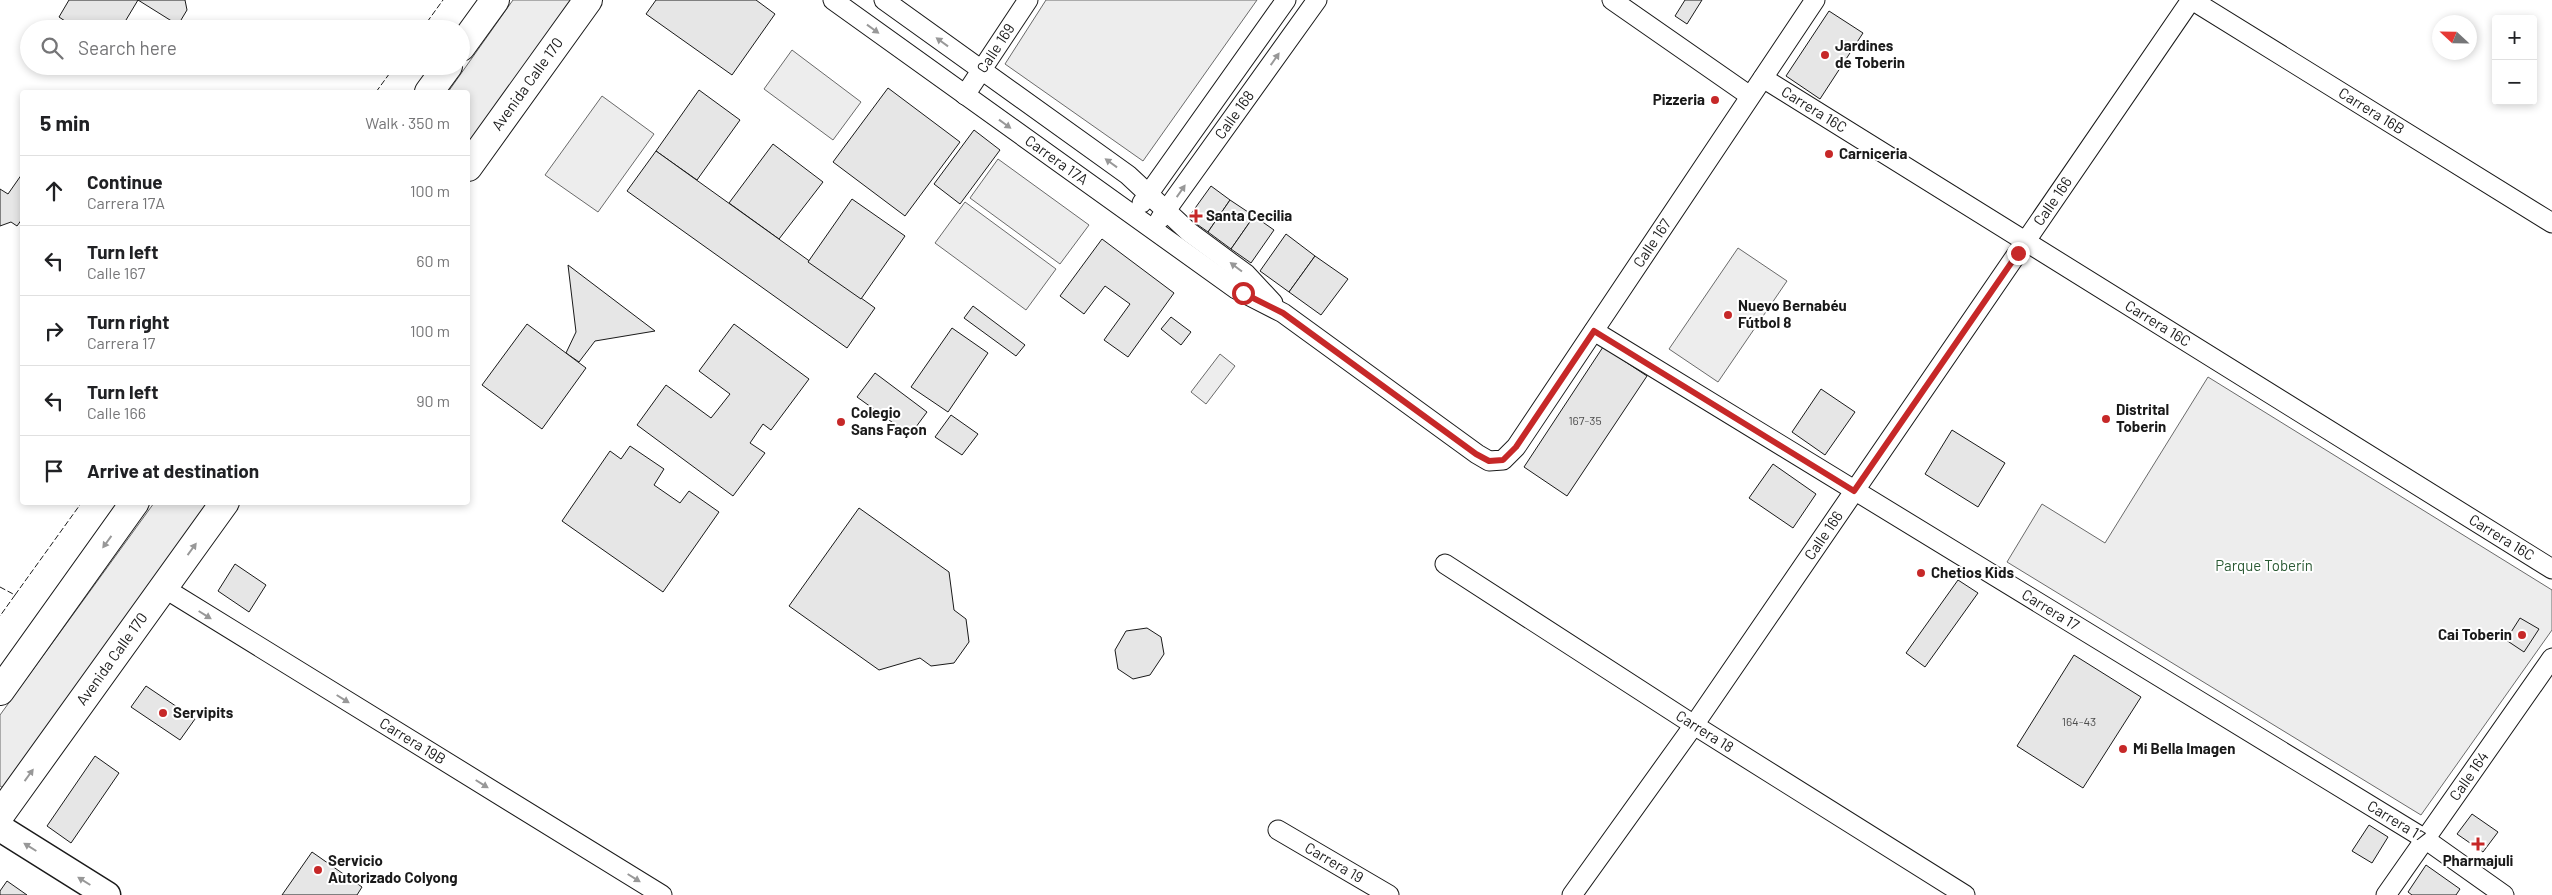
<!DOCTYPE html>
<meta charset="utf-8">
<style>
:root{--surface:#fff;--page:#f6f6f6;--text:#202124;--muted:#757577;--line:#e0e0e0}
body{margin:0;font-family:Barlow,sans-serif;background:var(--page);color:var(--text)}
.controls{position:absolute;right:15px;top:15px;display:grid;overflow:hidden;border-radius:5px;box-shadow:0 2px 8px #0003}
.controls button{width:45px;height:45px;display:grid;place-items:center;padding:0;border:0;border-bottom:1px solid var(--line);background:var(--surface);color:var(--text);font:25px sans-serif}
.compass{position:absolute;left:2432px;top:15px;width:45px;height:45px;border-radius:50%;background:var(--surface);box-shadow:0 2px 8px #0003;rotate:292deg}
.stop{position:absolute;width:15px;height:15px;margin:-11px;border:4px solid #c62828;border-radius:50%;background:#fff}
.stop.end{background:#c62828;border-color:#fff;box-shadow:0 1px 5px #0008}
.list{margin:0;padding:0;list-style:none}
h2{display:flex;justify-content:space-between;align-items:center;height:65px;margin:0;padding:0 20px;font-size:21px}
h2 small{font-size:16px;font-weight:400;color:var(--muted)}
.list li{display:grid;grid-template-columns:32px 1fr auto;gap:15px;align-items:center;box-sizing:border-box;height:70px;padding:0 20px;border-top:1px solid var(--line)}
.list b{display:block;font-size:19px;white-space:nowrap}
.list p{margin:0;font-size:16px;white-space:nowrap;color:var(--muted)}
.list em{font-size:16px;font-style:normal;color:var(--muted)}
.icon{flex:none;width:28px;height:28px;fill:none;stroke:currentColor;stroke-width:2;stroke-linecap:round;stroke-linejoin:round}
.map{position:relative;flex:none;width:2552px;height:895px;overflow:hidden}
.search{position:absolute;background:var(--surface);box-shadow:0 2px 8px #0003;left:20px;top:20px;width:450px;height:55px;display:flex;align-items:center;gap:12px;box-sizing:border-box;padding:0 18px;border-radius:28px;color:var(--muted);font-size:19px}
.panel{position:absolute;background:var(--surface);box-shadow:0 2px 8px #0003;left:20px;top:90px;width:450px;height:415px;border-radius:5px}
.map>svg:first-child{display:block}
.green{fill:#ededed;stroke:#6a6a6a}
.building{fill:#e6e6e6;stroke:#1a1a1a}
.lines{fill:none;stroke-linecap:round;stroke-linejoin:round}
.minor-casing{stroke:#1a1a1a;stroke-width:21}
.secondary-casing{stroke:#1a1a1a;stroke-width:29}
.primary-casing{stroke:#1a1a1a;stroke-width:30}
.minor{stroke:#fff;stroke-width:19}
.secondary{stroke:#fff;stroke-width:26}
.primary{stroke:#fff;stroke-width:28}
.fence{stroke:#1a1a1a;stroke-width:1;stroke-dasharray:6 2.5;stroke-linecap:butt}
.oneway{fill:#989898}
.route{stroke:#c62828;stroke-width:6}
.poi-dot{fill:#c62828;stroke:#fff;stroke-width:2}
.labels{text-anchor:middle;stroke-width:4;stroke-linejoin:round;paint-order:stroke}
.number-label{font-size:12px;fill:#4d4d4d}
.poi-label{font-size:15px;font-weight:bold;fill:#1a1a1a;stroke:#fff;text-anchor:start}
.street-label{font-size:15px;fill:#1a1a1a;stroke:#fff}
.park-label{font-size:15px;fill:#2b5a34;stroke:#fff}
</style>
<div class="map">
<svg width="2552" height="895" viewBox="0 0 2552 895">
<rect width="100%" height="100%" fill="#fff"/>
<g class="green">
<path d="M513 0H575L468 149V92H448Z"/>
<path d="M1046 0H1257L1143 161 1005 64Z"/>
<path d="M792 50 861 102 833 140 764 89Z"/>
<path d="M602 96 654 134 598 212 545 175Z"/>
<path d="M998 159 1089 225 1060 264 970 198Z"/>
<path d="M965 202 1056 269 1026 310 935 243Z"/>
<path d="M1738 248 1787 281 1718 382 1669 349Z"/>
<path d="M1220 354 1235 366 1206 404 1191 392Z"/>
<path d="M2208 377 2552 590V630L2421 815 2007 562 2042 504 2105 543Z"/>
<path d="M154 503H214L7 790 0 786V715Z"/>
</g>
<g class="building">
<path d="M69 0H185L187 10 178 25 138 0 126 20 130 29H71V25L59 17Z"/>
<path d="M656 0H756L775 14 732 75 646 14Z"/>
<path d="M1685 0H1702L1687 24 1675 16Z"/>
<path d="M1829 11 1863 33 1820 99 1786 76Z"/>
<path d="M888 88 960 142 905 216 833 162Z"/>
<path d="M699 90 740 120 697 180 656 151Z"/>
<path d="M974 130 1000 150 960 204 934 184Z"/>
<path d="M773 144 823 182 779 239 729 203Z"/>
<path d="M656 151 875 308 847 348 627 191Z"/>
<path d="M22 174V219L17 226 11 222 0 226V189L8 194Z"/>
<path d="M1211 186 1230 200 1208 232 1188 218Z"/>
<path d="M852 199 905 236 861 299 808 262Z"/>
<path d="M1230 200 1254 216 1231 249 1208 232Z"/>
<path d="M1254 216 1274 230 1251 263 1231 249Z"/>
<path d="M1286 234 1315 256 1289 292 1260 271Z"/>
<path d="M1102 239 1174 293 1128 357 1104 340 1130 304 1105 286 1084 314 1060 296Z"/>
<path d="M1315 256 1348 279 1321 315 1289 292Z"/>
<path d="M568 265 655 331 595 341 579 362 566 353 576 332Z"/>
<path d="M973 306 1025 345 1016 356 964 318Z"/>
<path d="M1171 317 1191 332 1181 345 1161 329Z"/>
<path d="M527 324 586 368 542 429 482 385Z"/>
<path d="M734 324 809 379 771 430 763 424 750 443 765 453 733 496 637 425 666 385 711 418 730 394 699 371Z"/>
<path d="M952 328 988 353 948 412 911 387Z"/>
<path d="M1603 347 1647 376 1567 496 1524 467Z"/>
<path d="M875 373 927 412 910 435 857 397Z"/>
<path d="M1821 389 1855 412 1825 455 1792 432Z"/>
<path d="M951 415 978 434 962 455 935 437Z"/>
<path d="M1952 430 2005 463 1978 507 1925 474Z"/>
<path d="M630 446 664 469 654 485 680 503 689 491 719 512 663 592 562 521 610 451 621 459Z"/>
<path d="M1773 464 1816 494 1793 528 1749 498Z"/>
<path d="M859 508 949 572 954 610 966 619 969 642 954 663 931 666 920 658 879 670 789 606Z"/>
<path d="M235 564 266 585 249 612 218 591Z"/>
<path d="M1958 580 1978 593 1925 667 1906 653Z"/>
<path d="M2520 618 2539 629 2524 652 2506 640Z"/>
<path d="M1147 628 1161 637 1164 654 1150 675 1133 679 1118 669 1115 650 1126 631Z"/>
<path d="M2074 655 2141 697 2083 788 2017 746Z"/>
<path d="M146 686 195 719 180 740 131 707Z"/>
<path d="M95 756 119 773 71 843 47 826Z"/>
<path d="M2472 814 2498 832 2483 852 2457 834Z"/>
<path d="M2369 825 2388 837 2372 863 2352 851Z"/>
<path d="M312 852 362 887 357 895H282Z"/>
<path d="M2426 865 2460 889 2456 895H2412L2408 892Z"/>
<path d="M7 881 27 895H0V891Z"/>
</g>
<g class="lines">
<defs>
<g id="minor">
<path id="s1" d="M833 0 1236 289 1283 313 1477 454 1489 461 1503 460 1516 447 1815 0"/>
<path d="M884 0 1128 175 1189 232 1246 274 1273 303"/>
<path d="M1612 0 1750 96"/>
<path id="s2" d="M2192 0 2552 223"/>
<path id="s3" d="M1763 78 2552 569"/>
<path id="s4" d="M965 95 1028 0"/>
<path d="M1142 203 1286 0"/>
<path id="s5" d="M1160 219 1317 0"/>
<path id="s6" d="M1594 331 2425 839 2504 895"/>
<path id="s7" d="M1445 564 1694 725 1965 895"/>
<path id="s8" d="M164 588 662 895"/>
<path id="s9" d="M1278 830 1389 895"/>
<path id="s10" d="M1572 895 1694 725 2191 0"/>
<path id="s11" d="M2386 895 2552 658"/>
</g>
<path id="secondary" d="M0 828 107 895"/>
<g id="primary">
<path d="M461 47 495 0"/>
<path d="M429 92 448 66"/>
<path id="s12" d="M468 167 588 0"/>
<path d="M0 691 135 502"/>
<path id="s13" d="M0 815 225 502"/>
</g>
</defs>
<use href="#minor" class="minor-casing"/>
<use href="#secondary" class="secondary-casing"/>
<use href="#primary" class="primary-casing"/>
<use href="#minor" class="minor"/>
<use href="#secondary" class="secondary"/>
<use href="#primary" class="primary"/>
<g class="fence">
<path d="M422 29 443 0"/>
<path d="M376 92 395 66"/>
<path d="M0 587 15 595 0 616"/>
<path d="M15 595 82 502"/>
</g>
</g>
<defs><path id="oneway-solid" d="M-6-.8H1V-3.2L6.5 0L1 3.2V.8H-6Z" transform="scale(1.25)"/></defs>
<g class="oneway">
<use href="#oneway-solid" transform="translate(873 29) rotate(36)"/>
<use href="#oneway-solid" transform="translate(942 42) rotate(-144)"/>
<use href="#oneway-solid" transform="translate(1275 59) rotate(-55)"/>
<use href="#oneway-solid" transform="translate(1005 124) rotate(36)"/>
<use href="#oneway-solid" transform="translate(1111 163) rotate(-144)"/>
<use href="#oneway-solid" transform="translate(1181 191) rotate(-55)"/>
<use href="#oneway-solid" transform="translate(1236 267) rotate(-143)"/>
<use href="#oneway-solid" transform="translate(107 542) rotate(126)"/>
<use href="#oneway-solid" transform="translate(192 549) rotate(-54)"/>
<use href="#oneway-solid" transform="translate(205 615) rotate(32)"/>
<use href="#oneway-solid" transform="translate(343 699) rotate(32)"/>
<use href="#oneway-solid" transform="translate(29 775) rotate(-54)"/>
<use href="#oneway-solid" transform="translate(482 784) rotate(32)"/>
<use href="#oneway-solid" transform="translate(30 847) rotate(-148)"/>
<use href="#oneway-solid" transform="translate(634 878) rotate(32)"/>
<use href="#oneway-solid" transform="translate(84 881) rotate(-148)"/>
</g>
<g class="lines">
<path class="route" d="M1243 293 1283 313 1476 454 1489 461 1503 460 1516 447 1594 331 1854 491 2018 253"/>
</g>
<g class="poi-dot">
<circle cx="1825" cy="55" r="5"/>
<circle cx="1715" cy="100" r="5"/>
<circle cx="1829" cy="154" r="5"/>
<path d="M1193.5 208.5h5v5h5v5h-5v5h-5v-5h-5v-5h5z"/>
<circle cx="1728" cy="315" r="5"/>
<circle cx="2106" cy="419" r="5"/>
<circle cx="841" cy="422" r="5"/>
<circle cx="1921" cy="573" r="5"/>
<circle cx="2522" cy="635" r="5"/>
<circle cx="163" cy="713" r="5"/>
<circle cx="2123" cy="749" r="5"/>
<path d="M2475.5 836.5h5v5h5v5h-5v5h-5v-5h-5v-5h5z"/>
<circle cx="318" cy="870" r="5"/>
</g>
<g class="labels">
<g class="number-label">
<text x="1585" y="425">167-35</text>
<text x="2079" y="726">164-43</text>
</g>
<g class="poi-label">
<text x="1835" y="51">Jardines<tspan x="1835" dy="17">de Toberin</tspan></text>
<text x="1705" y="105" text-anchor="end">Pizzeria</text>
<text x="1839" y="159">Carniceria</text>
<text x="1206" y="221">Santa Cecilia</text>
<text x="1738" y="311">Nuevo Bernabéu<tspan x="1738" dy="17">Fútbol 8</tspan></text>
<text x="2116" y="415">Distrital<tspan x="2116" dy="17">Toberin</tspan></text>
<text x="851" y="418">Colegio<tspan x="851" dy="17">Sans Façon</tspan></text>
<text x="1931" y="578">Chetios Kids</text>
<text x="2512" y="640" text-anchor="end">Cai Toberin</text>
<text x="173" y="718">Servipits</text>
<text x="2133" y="754">Mi Bella Imagen</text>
<text x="328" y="866">Servicio<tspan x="328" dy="17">Autorizado Colyong</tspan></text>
<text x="2478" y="866" text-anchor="middle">Pharmajuli</text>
</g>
<g class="street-label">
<text dy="5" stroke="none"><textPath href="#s4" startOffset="56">Calle 169</textPath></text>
<text dy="5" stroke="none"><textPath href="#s12" startOffset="102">Avenida Calle 170</textPath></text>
<text dy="5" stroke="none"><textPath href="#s3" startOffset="60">Carrera 16C</textPath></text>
<text dy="5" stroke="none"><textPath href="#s2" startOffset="211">Carrera 16B</textPath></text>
<text dy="5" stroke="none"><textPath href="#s5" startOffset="128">Calle 168</textPath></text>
<text dy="5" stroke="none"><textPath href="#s1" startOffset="275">Carrera 17A</textPath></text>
<text dy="5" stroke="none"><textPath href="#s10" startOffset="844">Calle 166</textPath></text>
<text dy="5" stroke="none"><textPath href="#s1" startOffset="1080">Calle 167</textPath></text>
<text dy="5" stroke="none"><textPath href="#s3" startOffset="465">Carrera 16C</textPath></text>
<text dy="5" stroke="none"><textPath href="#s10" startOffset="439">Calle 166</textPath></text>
<text dy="5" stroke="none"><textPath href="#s3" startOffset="870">Carrera 16C</textPath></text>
<text dy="5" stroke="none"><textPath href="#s6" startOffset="535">Carrera 17</textPath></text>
<text dy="5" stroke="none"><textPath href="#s13" startOffset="192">Avenida Calle 170</textPath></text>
<text dy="5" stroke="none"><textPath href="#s7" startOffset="309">Carrera 18</textPath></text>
<text dy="5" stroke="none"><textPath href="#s8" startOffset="292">Carrera 19B</textPath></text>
<text dy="5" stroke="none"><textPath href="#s11" startOffset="145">Calle 164</textPath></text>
<text dy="5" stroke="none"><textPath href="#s6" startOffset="940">Carrera 17</textPath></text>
<text dy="5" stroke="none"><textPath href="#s9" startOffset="65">Carrera 19</textPath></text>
</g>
<g class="park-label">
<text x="2264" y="571">Parque Toberín</text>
</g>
</g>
</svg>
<div class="controls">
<button>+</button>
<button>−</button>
</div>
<svg class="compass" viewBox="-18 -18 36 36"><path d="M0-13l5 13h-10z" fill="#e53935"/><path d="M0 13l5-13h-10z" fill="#757577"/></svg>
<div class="stop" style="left:1243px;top:293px"></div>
<div class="stop end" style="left:2018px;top:253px"></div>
<div class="search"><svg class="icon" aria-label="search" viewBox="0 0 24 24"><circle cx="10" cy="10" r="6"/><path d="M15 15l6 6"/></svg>Search here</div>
<section class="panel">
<h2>5 min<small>Walk · 350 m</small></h2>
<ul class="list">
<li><svg class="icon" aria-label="ahead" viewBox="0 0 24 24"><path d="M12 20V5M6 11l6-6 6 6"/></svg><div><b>Continue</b><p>Carrera 17A</p></div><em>100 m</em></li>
<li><svg class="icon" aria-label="left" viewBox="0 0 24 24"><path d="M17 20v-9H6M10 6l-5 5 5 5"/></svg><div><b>Turn left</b><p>Calle 167</p></div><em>60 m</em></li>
<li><svg class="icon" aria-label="right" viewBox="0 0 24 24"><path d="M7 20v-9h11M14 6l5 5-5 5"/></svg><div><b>Turn right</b><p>Carrera 17</p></div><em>100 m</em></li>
<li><svg class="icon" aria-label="left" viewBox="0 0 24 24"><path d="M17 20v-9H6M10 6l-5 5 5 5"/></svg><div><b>Turn left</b><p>Calle 166</p></div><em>90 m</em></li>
<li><svg class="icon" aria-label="arrive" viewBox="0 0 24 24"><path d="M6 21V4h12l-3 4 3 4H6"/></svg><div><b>Arrive at destination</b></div></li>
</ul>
</section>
</div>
